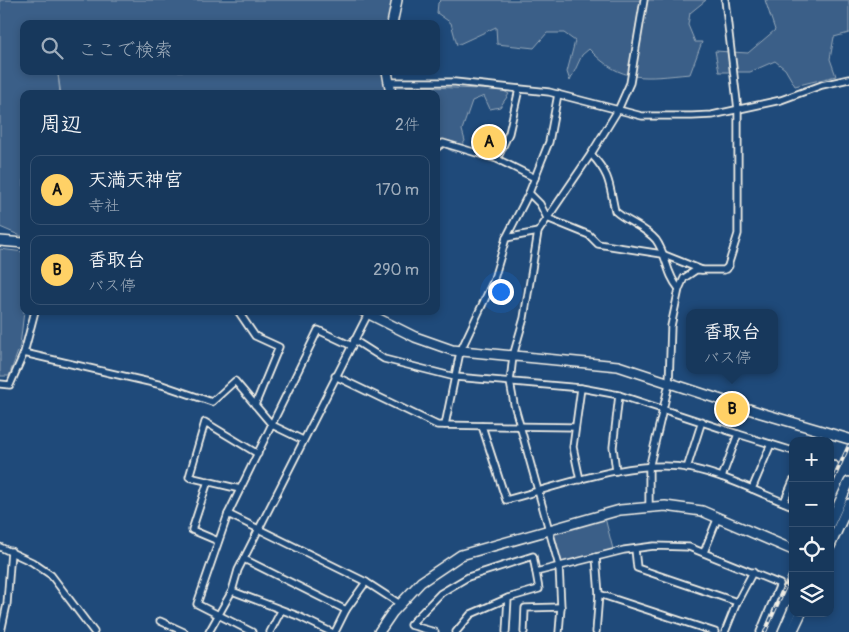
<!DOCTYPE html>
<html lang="ja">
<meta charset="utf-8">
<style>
:root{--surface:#17385c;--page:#203f62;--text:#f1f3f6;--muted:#9eacbb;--line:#365272;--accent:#ffd166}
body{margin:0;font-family:Pangolin,"Klee One",sans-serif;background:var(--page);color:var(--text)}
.controls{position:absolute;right:15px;bottom:15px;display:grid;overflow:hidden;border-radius:10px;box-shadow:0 2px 8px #0003}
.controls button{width:45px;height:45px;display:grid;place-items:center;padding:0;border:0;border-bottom:1px solid var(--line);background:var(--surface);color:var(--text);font:25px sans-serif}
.you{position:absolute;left:500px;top:291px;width:18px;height:18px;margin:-12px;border:4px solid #fff;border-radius:50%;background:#1a73e8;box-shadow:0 0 0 8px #1a73e833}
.badge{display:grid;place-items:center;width:32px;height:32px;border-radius:50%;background:var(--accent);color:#111;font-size:16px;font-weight:700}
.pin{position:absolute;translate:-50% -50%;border:2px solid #fff;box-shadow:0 1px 5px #0006}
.popup{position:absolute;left:686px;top:309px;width:92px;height:65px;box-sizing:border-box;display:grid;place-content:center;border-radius:10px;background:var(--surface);filter:drop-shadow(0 1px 4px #0005);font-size:16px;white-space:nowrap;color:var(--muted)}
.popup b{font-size:19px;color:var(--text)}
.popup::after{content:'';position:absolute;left:50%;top:100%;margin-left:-10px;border:10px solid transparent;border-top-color:var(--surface)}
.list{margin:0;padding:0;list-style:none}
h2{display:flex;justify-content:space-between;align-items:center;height:65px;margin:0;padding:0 20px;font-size:21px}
h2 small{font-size:16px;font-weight:400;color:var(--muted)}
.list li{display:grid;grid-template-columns:32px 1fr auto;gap:15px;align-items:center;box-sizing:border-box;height:70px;margin:0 10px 10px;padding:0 10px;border:1px solid var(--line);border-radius:10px}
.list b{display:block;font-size:19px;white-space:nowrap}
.list p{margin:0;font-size:16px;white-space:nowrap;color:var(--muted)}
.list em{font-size:16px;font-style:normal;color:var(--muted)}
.icon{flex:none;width:28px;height:28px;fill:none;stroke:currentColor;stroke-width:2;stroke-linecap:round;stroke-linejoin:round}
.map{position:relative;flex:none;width:849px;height:632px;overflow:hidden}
.search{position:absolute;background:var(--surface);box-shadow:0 2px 8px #0003;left:20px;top:20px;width:420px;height:55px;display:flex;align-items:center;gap:12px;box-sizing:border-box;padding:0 18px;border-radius:10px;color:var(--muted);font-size:19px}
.panel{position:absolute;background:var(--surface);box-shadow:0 2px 8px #0003;left:20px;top:90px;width:420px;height:225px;border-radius:10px}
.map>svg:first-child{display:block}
.green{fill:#3a5f88;stroke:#97a8b8}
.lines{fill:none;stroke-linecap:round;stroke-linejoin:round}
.street-casing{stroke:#f4f1e8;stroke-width:9}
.secondary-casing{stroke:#f4f1e8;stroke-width:12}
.primary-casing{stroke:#f4f1e8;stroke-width:12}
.street{stroke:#1f4a7a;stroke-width:5.5}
.secondary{stroke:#1f4a7a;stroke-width:9}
.primary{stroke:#1f4a7a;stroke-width:9}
.rail-casing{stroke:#f4f1e8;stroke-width:4}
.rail{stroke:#1f4a7a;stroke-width:2;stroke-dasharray:5.5;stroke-linecap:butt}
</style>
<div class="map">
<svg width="849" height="632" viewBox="0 0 849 632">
<rect width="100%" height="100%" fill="#1f4a7a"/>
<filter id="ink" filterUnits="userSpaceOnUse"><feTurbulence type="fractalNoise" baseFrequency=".02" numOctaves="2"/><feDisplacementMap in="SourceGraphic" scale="10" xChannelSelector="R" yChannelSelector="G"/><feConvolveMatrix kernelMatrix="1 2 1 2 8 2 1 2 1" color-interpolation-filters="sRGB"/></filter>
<g filter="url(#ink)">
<g class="green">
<path d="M0 0H392L387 24H24V71H383L385 85 502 90 509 94 500 107 490 109 484 96 472 101 462 130 465 141 456 153 436 143V94H61L58 74 60 94H24V237L21 236 0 227Z"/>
<path d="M441 0H706L690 13 688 25 695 42H702L690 74C645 78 622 84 589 49L582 55 570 81 567 72 575 41 564 33H547L534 48 497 44 496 27 457 45 451 23 437 13 438 3Z"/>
<path d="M765 0H849V33L834 37 830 59 836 76 795 86 785 69 775 61 750 72H719L715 51 748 53 775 30Z"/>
<path d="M0 249 24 252V311L20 346 9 376H0Z"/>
<path d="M604 514 614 553 559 566 548 529Z"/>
</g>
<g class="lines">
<defs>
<g id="street">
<path d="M725 0 738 110V234L727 269"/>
<path d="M389 82H455L549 92 642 116H692L712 115 781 100 822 85 849 79"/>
<path d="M436 148 443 143 497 159 535 178"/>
<path d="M591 154C611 176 609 184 615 211 627 222 645 227 656 240 667 255 666 274 679 289"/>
<path d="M497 159 509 133 519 89"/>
<path d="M529 193 540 204 547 218 589 235 598 244 662 254 702 270"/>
<path d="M506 238 538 232"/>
<path d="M238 311 255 336 279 347 255 405"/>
<path d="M354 340 384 359 455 377 581 388"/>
<path d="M24 353 162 385 212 402 235 381 272 425 303 440"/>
<path d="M335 376 437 425 575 427"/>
<path d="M0 384 10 385 24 353 35 311"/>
<path d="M445 425 460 352 493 282 506 238 529 193 541 162 549 142 558 94"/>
<path d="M482 426 506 500C560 486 633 458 689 468 725 475 759 493 793 506"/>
<path d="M738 434 793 451"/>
<path d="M830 464 835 465 830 476"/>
<path d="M687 468 702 421"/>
<path d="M616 471 613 447 619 395"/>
<path d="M580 480 573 447 581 388 619 395 738 434 722 477"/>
<path d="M208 481 192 530 218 541"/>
<path d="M240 489 189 477 205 422 258 454"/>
<path d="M752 489 771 444"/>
<path d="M784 502 793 481"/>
<path d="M649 506V468L669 384 671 326 679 289 684 278 696 270H724L729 266"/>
<path d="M228 514 366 582 400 604"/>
<path d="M0 547 32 562 51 575 94 632"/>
<path d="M635 549 637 568 737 602"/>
<path d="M704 552 718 517"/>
<path d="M596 557 599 594 596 632"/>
<path d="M244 559 346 610"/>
<path d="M536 572 624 550 654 546 689 547 780 584 760 632"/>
<path d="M232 591 298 616 331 632"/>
<path d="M599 594 715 632"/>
<path d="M160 621 184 632"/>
<path d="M1 632 7 604 11 551"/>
<path d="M209 632 232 591 238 570 368 314"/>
<path d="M252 632 197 604 228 514 318 330 352 346"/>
<path d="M270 632 281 611"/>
<path d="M335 632 346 610 366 582"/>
<path d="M435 632 410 625 441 593 468 577 533 556 539 589 508 598 506 632"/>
<path d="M456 632 471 614 508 598"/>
<path d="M524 632 525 608 561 607"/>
<path d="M559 632 561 607 559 566 514 404 510 382 513 356 524 318 538 232 591 154 618 110 630 83 644 0"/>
<path d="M725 632 737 602 753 572"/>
</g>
<g id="secondary">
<path d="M392 24 397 0"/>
<path d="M387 71 391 94"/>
<path d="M0 241 24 243"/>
<path d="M363 311 415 337 452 350 618 366 761 413 849 439"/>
<path d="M379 632 392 613 421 582 461 555 620 510 665 506 702 511 793 550"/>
</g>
<g id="primary">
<path d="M830 523 849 482"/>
<path d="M830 546 849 504"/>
<path d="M783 632 793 609"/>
<path d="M792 632 801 613"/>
</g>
</defs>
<use href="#street" class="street-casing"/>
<use href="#secondary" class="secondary-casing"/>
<use href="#primary" class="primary-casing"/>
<use href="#street" class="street"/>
<use href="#secondary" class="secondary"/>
<use href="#primary" class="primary"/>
<defs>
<g id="rail">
<path d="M830 487 849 445"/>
<path d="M765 632 793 569"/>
</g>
</defs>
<use href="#rail" class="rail-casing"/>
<use href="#rail" class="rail"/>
</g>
</g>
</svg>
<div class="controls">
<button>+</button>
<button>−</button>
<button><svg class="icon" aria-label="locate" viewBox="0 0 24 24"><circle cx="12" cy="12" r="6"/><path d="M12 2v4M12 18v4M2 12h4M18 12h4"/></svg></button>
<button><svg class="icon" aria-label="layers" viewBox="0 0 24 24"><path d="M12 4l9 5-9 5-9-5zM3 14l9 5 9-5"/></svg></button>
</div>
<div class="you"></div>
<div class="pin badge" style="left:489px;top:142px">A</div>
<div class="pin badge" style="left:732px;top:409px">B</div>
<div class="popup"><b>香取台</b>バス停</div>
<div class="search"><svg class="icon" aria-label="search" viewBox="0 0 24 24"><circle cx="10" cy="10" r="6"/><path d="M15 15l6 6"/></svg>ここで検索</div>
<section class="panel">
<h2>周辺<small>2件</small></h2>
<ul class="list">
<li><span class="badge">A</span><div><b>天満天神宮</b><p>寺社</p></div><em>170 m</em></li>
<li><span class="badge">B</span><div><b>香取台</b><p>バス停</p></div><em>290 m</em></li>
</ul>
</section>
</div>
